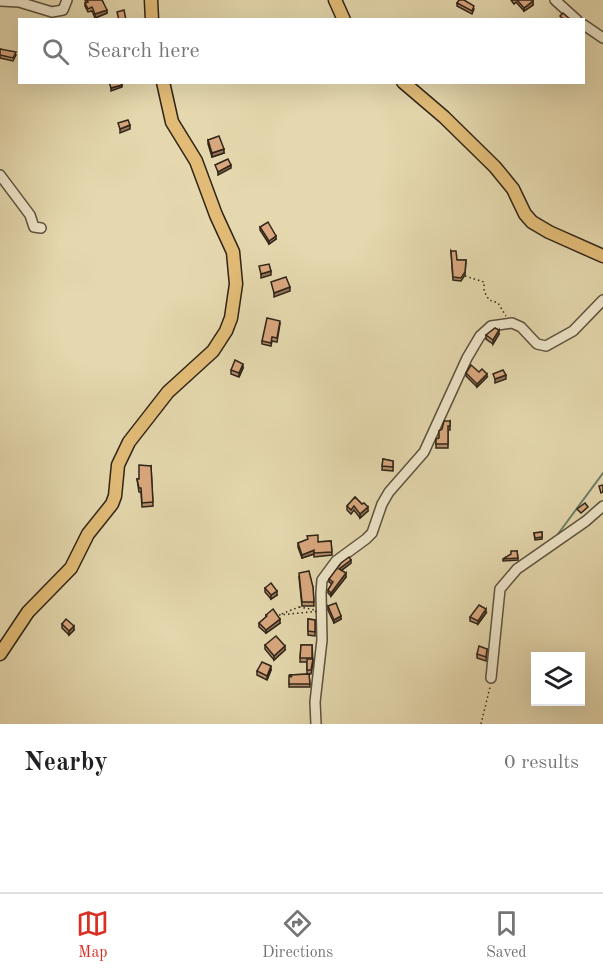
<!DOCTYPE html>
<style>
:root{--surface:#fff;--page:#f2f2f2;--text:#202124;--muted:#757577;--line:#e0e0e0;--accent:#d93025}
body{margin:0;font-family:"Old Standard TT",serif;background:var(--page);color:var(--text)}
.controls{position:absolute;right:18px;bottom:18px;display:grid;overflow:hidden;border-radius:0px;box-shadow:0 6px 24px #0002}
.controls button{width:54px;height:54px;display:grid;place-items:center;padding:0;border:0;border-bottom:2px solid var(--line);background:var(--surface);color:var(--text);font:30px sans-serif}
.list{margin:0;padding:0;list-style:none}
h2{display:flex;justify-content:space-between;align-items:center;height:78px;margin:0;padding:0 24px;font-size:26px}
h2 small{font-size:20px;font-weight:400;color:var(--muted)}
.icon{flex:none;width:33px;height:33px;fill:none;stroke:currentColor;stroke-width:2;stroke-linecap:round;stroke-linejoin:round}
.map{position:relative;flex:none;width:603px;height:724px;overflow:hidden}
.search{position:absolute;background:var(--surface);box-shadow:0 6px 24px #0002;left:18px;right:18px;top:18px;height:66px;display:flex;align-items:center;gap:15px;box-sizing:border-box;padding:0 21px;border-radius:0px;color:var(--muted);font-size:22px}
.sheet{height:168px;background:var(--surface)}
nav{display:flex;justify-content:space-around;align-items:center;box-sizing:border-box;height:84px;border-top:2px solid var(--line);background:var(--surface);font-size:16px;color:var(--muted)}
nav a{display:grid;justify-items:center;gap:3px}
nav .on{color:var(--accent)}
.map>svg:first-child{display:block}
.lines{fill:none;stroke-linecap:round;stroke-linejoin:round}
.stream{stroke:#6e7f6c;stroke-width:2}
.minor-casing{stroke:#5c523e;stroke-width:12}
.major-casing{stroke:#2f2519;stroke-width:15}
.path{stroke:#2f2519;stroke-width:1.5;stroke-dasharray:1.5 3;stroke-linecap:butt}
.minor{stroke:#eee6ca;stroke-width:9}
.major{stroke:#e2bc77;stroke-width:12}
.wall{fill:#bb906d;stroke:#2f2519;stroke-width:1.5}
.shaded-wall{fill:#997659;stroke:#2f2519;stroke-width:1.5}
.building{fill:#daa87f;stroke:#2f2519;stroke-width:1.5}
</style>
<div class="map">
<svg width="603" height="724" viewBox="0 0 603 724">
<rect width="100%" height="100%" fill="#e5d8ae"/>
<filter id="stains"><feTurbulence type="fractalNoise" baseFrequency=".00333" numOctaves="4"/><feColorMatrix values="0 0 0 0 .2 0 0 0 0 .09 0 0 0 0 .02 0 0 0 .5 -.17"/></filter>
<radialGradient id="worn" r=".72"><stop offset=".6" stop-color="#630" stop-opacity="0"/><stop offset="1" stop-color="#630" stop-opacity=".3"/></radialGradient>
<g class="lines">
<path class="stream" d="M558 534 603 473"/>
<defs>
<g id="minor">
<path d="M555 0 577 20"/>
<path d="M0 1 19 2 52 12 63 10 67 0"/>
<path d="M584 25 603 38"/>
<path d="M0 175 30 215 34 227 41 228"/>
<path d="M491 678 500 589 517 569 586 521 603 506"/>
<path d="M316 724 315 702 322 640 321 593 322 580 336 561 366 539 372 533 382 504 389 492 424 452 467 358 480 336 491 326 512 323 521 327 537 344 546 346 573 331 603 300"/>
</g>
<g id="major">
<path d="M151 0 152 20"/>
<path d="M335 0 344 20"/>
<path d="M403 82 444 117 495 167 513 189 525 214 532 222 549 232 603 256"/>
<path d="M0 654 28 612 71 568 88 534 112 504 115 496 118 465 129 442 168 392 213 351 226 331 231 318 236 284 233 252 216 215 196 161 172 122 163 82"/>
</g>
</defs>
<use href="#minor" class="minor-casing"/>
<use href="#major" class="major-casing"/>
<g class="path">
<path d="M465 276 484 282V291L489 300 498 303 506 316"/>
<path d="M299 607 321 611 279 615Z"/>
<path d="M481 724 490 687"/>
</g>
<use href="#minor" class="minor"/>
<use href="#major" class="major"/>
</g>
<g class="wall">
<path d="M85 0H102L107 13 95 18 92 11 88 12 85 6V3L86 2Z"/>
<path d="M511 0H532L533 5 524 11 516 2 514 4Z"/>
<path d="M457 3 474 9 472 14 457 6Z"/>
<path d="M0 49 16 55 13 61 0 58Z"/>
<path d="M208 140 224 153 212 157 208 144Z"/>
<path d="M260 227 276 239 269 244 260 230Z"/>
<path d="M451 251 457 260H466L465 275 461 281 453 280Z"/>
<path d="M280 324 277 342 272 341 271 346 262 344V341Z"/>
<path d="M499 334 493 344 486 339V335Z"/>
<path d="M243 368 239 377 231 374V370Z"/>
<path d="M466 373 487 377 477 387 466 376Z"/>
<path d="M450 421V430H448V448H436V439L439 438 442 429Z"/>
<path d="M383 459 393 461V471L382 470Z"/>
<path d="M151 466 153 506 142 507 141 492H139L137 479H139Z"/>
<path d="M355 497 368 511 360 518 354 510 351 514 347 510V506Z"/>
<path d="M542 532V539L535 540 534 533Z"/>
<path d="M331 541 332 555 314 557V554L302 558 298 547V543Z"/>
<path d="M517 551 518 560 503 561V559Z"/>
<path d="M351 563 341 571 346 577 331 596 328 593V590L332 584 329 582V579Z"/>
<path d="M299 577 313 587 314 606H302Z"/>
<path d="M265 588 277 595 271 599 265 592Z"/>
<path d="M328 606 341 619 334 623 328 610Z"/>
<path d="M486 613 478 624 470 621V617Z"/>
<path d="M266 615 280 623 266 633 259 627V623L266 617Z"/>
<path d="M308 619 315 620V636L308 635Z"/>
<path d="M62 624 74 630 69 635 62 628Z"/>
<path d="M265 645 285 650 274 660 265 649Z"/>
<path d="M301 645H312L313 663 311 674H307V662H300Z"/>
<path d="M487 649 486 661 477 658V654Z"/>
<path d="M271 670 267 680 257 675V671Z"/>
<path d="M309 674 310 687H289L290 675Z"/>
</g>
<g class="shaded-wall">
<path d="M533 1V5L524 11V8Z"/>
<path d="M107 10V13L95 18V14Z"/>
<path d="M122 85V87L111 91V88Z"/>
<path d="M130 125V129L120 133V129Z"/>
<path d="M224 149V153L212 157V153Z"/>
<path d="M231 165V168L218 175V172Z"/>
<path d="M276 236V239L269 244V241Z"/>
<path d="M271 271V275L261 278V274Z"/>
<path d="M290 287V291L274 297V293Z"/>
<path d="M499 330V334L493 344V340Z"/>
<path d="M243 364V368L239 377V373Z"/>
<path d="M487 374V377L477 387V384Z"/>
<path d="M506 375V379L495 383V379Z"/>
<path d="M368 507V511L360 518V514Z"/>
<path d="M314 550V554L302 558V555Z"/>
<path d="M351 560V563L339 572V569Z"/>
<path d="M346 573V577L331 596V593Z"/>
<path d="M277 591V595L271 599V595Z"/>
<path d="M486 609V613L478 624V621Z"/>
<path d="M341 616V619L334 623V620Z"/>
<path d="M280 619V623L266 633V630Z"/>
<path d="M74 626V630L69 635V631Z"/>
<path d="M285 646V650L274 660V656Z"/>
<path d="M271 666V670L267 680V676Z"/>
</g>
<g class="building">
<path d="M87 0H102L107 10 95 14 92 7 88 9 85 3 88 2Z"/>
<path d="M459 0H464L474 6 472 11 457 3Z"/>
<path d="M517 0H532L533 1 524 8Z"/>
<path d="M124 10 126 20H119L117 12Z"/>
<path d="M563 13 571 20H564L560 16Z"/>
<path d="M0 49 16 52 13 58 0 55Z"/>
<path d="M109 82H121L122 85 111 88Z"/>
<path d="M128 120 130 125 120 129 118 123Z"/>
<path d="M219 136 224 149 212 153 208 140Z"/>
<path d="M228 159 231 165 218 172 215 165Z"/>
<path d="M268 222 276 236 269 241 260 227Z"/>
<path d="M451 251H456L457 260H466L465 272 461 278 453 277Z"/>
<path d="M269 264 271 271 261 274 259 266Z"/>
<path d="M286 277 290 287 274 293 271 282Z"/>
<path d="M267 318 280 321 277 338 272 337 271 343 262 341Z"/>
<path d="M495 328 499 330 493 340 486 335Z"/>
<path d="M235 360 243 364 239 373 231 370Z"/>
<path d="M471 365 479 372 482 369 487 374 477 384 466 373Z"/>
<path d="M503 370 506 375 495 379 493 374Z"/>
<path d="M444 421H450V426H448V444H436V439L439 438V431L442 429Z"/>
<path d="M383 459 393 461V467L382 466Z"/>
<path d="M139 465 151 466 153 502 142 503 141 488H139L137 479H139Z"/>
<path d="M603 485V492L601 493 599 486Z"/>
<path d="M355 497 362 504 364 503 368 507 360 514 354 506 351 510 347 506Z"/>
<path d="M585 503 588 507 581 513 577 509Z"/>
<path d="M542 532V537L535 538 534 533Z"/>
<path d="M318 535V542L331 541 332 552 314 553V550L302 555 298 543 308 539 307 536Z"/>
<path d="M511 551H517L518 558 503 559 511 554Z"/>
<path d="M349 557 351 560 339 569 346 573 331 593 328 590 333 582 329 579 341 563Z"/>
<path d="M309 571 313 587 314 602H302L299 573Z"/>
<path d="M271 583 277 591 271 595 265 588Z"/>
<path d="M336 603 341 616 334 620 328 606Z"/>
<path d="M479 605 486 609 478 621 470 617Z"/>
<path d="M273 609 280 619 266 630 259 623 267 616 266 615Z"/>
<path d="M66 619 74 626 69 631 62 624Z"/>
<path d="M308 619 315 620V632L308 631Z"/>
<path d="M276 636 285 646 274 656 265 645Z"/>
<path d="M301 645H312V658H300Z"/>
<path d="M479 646 487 649 486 657 477 654Z"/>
<path d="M307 659H313L311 670H307Z"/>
<path d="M262 662 271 666 267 676 257 671Z"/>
<path d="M309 674 310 684H289V676L292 677 290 675Z"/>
</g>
<rect width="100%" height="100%" filter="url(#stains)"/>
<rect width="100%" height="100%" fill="url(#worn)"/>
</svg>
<div class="controls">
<button><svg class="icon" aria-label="layers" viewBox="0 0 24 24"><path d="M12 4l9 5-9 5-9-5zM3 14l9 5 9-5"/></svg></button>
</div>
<div class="search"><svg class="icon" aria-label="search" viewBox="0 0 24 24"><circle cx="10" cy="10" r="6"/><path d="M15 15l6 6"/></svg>Search here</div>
</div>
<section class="sheet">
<h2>Nearby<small>0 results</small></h2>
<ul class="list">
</ul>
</section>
<nav>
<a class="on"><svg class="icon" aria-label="map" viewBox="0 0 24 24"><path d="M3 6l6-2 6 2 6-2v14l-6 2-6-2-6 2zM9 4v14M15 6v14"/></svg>Map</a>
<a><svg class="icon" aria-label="directions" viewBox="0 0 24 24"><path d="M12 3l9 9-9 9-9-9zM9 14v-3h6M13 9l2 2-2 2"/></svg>Directions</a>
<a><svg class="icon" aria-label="saved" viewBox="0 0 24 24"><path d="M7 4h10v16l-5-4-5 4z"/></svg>Saved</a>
</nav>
